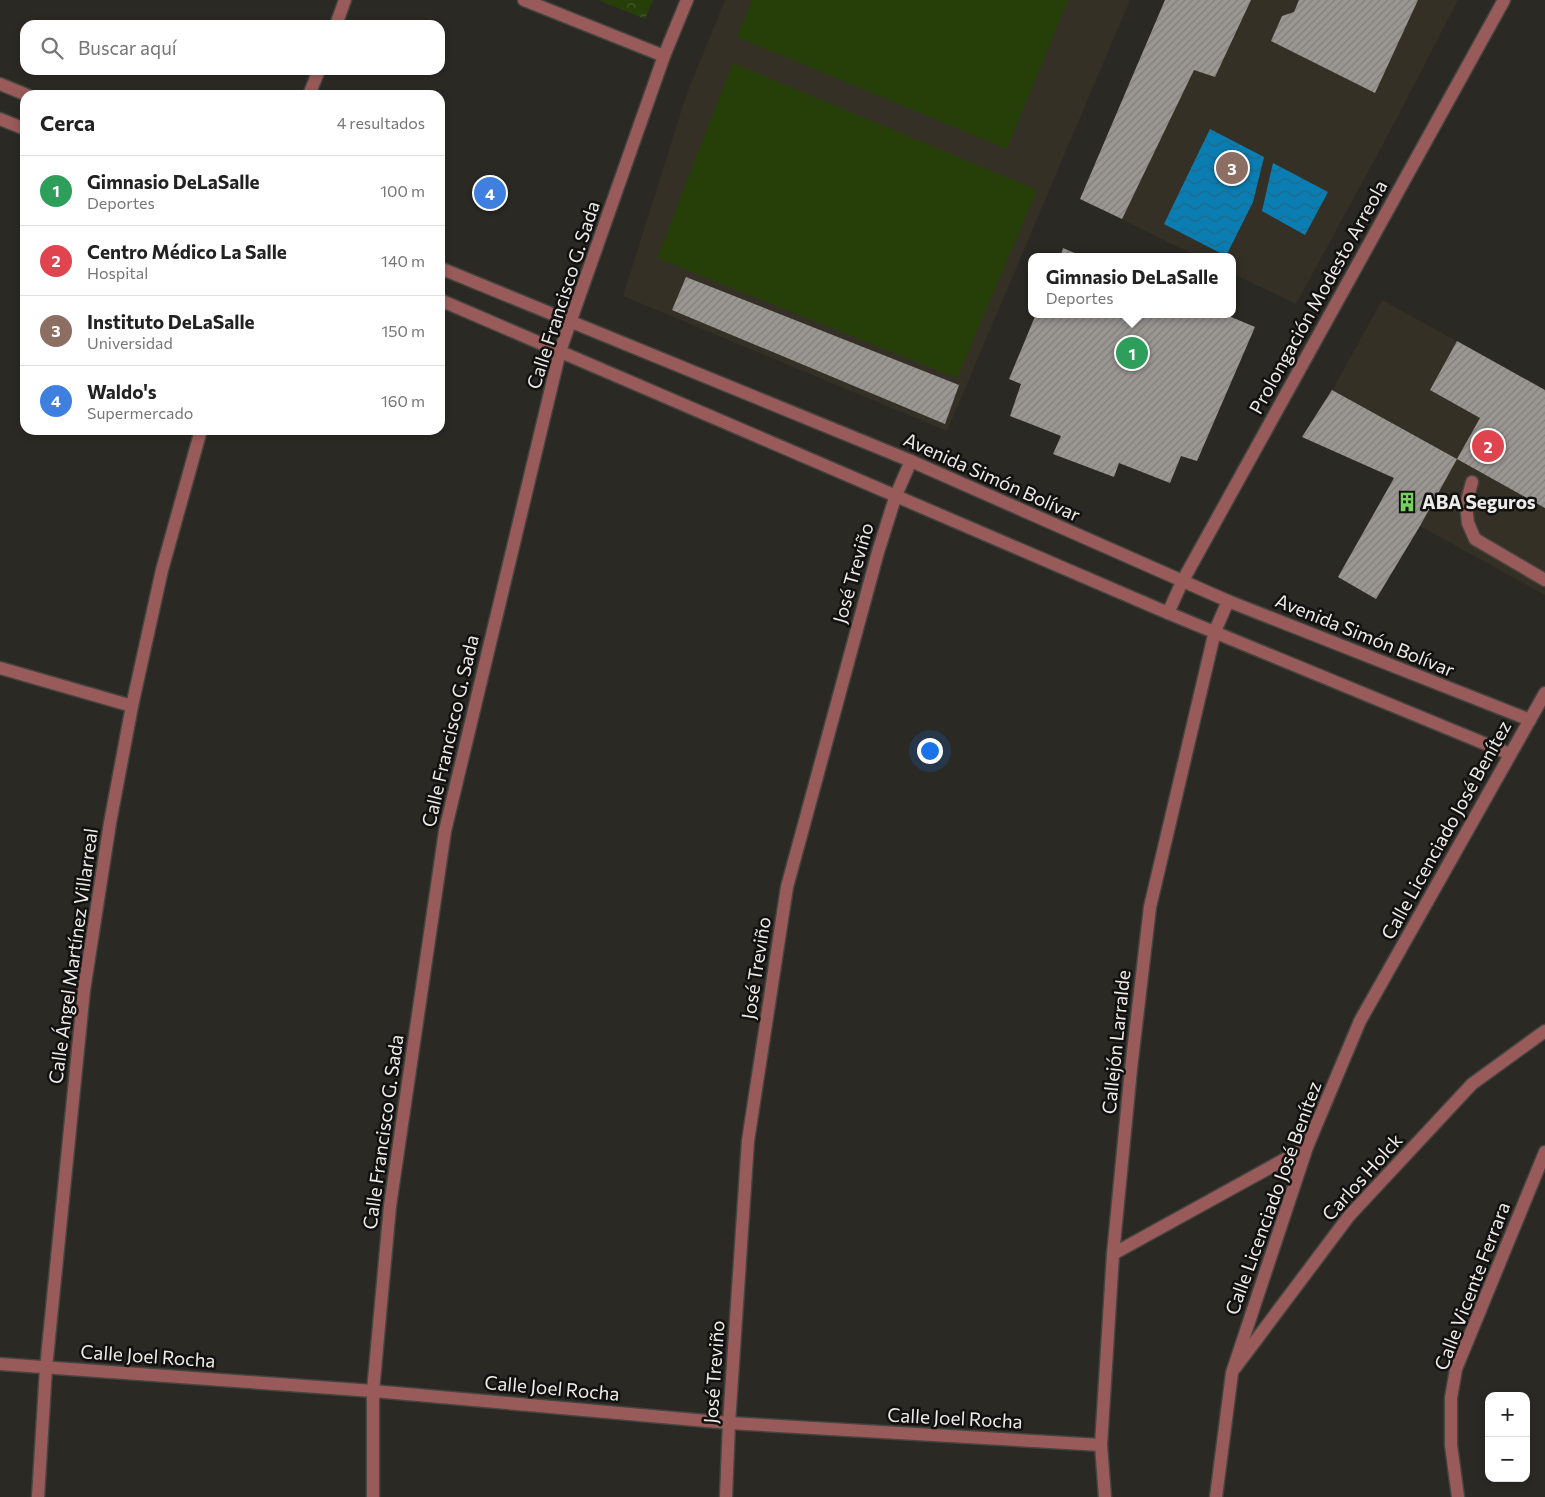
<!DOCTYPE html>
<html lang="es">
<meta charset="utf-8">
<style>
:root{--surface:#fff;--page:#f6f6f6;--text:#222;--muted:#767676;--line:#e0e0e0;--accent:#1a73e8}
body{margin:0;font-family:Commissioner,sans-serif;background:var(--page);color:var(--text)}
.controls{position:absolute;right:15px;bottom:15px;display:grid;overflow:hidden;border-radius:10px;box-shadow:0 2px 8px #0003}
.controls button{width:45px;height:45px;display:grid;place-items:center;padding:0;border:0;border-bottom:1px solid var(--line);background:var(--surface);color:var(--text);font:25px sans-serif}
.you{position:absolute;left:929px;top:750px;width:18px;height:18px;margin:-12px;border:4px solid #fff;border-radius:50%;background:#1a73e8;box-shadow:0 0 0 8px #1a73e833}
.badge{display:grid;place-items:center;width:32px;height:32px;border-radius:50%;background:var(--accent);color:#fff;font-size:16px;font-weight:700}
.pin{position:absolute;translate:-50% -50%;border:2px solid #fff;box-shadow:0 1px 5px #0006}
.popup{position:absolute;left:1028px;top:253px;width:208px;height:65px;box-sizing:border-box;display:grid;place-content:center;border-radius:10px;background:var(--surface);filter:drop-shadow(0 1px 4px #0005);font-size:16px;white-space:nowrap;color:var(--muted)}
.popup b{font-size:19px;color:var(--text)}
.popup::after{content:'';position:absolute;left:50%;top:100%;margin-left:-10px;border:10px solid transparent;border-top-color:var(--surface)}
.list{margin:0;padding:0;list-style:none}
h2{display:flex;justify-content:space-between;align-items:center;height:65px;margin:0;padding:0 20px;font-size:21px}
h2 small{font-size:16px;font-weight:400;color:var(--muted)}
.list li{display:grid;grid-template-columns:32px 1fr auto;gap:15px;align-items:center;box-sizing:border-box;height:70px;padding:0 20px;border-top:1px solid var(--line)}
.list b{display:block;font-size:19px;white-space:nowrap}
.list p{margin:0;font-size:16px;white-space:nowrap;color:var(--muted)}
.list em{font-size:16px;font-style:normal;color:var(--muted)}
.icon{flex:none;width:28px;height:28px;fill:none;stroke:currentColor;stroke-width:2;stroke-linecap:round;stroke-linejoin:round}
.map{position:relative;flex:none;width:1545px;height:1497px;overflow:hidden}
.search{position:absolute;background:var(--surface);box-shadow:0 2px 8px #0003;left:20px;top:20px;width:425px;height:55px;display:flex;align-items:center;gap:12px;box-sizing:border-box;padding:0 18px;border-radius:15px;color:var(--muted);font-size:19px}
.panel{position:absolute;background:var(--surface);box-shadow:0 2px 8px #0003;left:20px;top:90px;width:425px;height:345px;border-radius:15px}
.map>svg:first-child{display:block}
.built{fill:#343026}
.park{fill:url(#park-crowns)}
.garden{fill:#263f09}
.water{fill:url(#water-waves)}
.building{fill:url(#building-hatch)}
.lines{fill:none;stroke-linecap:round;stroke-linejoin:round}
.service-casing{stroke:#454440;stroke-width:15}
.pedestrian-casing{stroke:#454440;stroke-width:15}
.minor-casing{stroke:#454440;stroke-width:15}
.tertiary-casing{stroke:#454440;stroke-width:15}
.service{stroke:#995b59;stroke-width:12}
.pedestrian{stroke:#995b59;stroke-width:12}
.minor{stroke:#995b59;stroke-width:12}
.tertiary{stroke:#995b59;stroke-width:12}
.labels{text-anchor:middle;stroke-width:5;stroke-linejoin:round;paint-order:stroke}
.street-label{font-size:19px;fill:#edece9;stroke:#121110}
.poi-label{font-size:19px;font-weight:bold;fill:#edece9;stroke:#121110;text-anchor:start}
</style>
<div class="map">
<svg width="1545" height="1497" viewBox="0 0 1545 1497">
<defs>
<pattern id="park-crowns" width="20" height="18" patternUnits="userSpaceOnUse" patternTransform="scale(1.25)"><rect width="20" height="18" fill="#263f09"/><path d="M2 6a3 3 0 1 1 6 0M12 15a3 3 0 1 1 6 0" fill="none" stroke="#465b2d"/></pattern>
<pattern id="water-waves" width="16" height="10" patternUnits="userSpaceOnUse" patternTransform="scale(1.25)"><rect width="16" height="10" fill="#0a7eb3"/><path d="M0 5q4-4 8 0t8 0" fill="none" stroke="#226887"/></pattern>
<pattern id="building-hatch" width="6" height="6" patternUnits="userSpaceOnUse" patternTransform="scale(1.25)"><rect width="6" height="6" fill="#9a9692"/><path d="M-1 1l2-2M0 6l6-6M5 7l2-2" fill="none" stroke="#817e7b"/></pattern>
</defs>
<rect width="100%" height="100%" fill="#2a2924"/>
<g class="built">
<path d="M725 0H1130L947 431 623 296 686 96Z"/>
<path d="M1165 0H1458L1387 137 1296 304 1232 273V257H1199L1080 199Z"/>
<path d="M1382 300 1545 390V595L1420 526 1457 459 1332 391Z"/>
</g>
<path class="park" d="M599 0H653L645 19Z"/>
<g class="garden">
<path d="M752 0H1068L1007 149 737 37Z"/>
<path d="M733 63 1037 190 957 378 657 258Z"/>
</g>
<g class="water">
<path d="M1210 129 1264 157 1253 202 1226 256 1164 224Z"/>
<path d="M1273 163 1328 192 1305 235 1262 211Z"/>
</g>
<g class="building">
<path d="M1165 0H1251L1215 77 1194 70 1122 219 1080 199Z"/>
<path d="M1299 0H1418L1375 93 1271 41 1282 16 1294 12Z"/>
<path d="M1063 248 1084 257H1060Z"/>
<path d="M686 277 959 385 945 424 672 310Z"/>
<path d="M1036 314H1224L1255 327 1197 461 1181 456 1170 483 1119 463 1114 477 1053 454 1061 436 1010 416 1021 384 1009 379Z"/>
<path d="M1457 341 1545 390V508L1457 459 1480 418 1430 390Z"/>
<path d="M1332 390 1457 459 1420 526 1376 599 1338 577 1394 478 1302 437Z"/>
</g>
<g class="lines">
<defs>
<g id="service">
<path d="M1472 482 1466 504 1468 523 1475 539 1545 580"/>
<path d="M0 668 132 706"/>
</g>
<path id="pedestrian" d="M1113 1254 1307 1147"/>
<g id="minor">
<path d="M524 0 664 56"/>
<path d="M336 25 345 0"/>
<path d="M309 95 319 70"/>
<path d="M1168 613 1182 582 1504 0"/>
<path d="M0 1364 373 1391 729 1423 1101 1445"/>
<path d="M1235 1368 1349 1216 1472 1084 1545 1031"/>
<path d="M38 1497 46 1368 84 990 110 823 132 706 162 570 201 430"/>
<path d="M726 1497 729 1423 748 1141 787 887 878 552 896 495 911 461"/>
<path d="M1105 1497 1101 1445 1113 1254 1131 1069 1150 907 1215 631 1228 601"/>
<path d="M1458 1497 1451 1445V1398L1456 1369 1545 1152"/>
</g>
<g id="tertiary">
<path d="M0 84 27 95"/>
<path d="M0 119 25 129"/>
<path d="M440 268 911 461 1228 601 1530 720"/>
<path d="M440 300 1168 613 1510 754"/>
<path d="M373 1497V1391L390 1206 445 831 560 351 664 56 687 0"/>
<path d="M1216 1497 1232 1373 1307 1147 1360 1021 1545 693"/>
</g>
</defs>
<use href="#service" class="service-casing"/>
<use href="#pedestrian" class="pedestrian-casing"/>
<use href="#minor" class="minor-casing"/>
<use href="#tertiary" class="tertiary-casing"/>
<use href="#service" class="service"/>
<use href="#pedestrian" class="pedestrian"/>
<use href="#minor" class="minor"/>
<use href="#tertiary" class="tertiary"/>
</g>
<defs>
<symbol id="building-bare" viewBox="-9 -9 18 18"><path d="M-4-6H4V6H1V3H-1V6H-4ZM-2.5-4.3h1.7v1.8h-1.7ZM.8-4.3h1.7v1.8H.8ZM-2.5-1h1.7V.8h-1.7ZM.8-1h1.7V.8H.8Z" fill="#72d25d" stroke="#121110" stroke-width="2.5" paint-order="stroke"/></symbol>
</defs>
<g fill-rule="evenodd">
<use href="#building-bare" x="1393" y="488" width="28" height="28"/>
</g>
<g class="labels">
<g class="street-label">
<text transform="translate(563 295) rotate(-72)" y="7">Calle Francisco G. Sada</text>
<text transform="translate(1318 297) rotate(-61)" y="7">Prolongación Modesto Arreola</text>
<text transform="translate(992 477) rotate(24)" y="7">Avenida Simón Bolívar</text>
<text transform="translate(853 573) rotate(-74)" y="7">José Treviño</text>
<text transform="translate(1365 635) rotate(22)" y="7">Avenida Simón Bolívar</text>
<text transform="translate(450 731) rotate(-77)" y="7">Calle Francisco G. Sada</text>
<text transform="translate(1446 830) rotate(-61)" y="7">Calle Licenciado José Benítez</text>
<text transform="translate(73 956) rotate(-82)" y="7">Calle Ángel Martínez Villarreal</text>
<text transform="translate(756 968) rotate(-81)" y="7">José Treviño</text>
<text transform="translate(1116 1042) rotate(-84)" y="7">Callejón Larralde</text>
<text transform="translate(383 1132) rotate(-82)" y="7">Calle Francisco G. Sada</text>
<text transform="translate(1362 1177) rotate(-48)" y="7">Carlos Holck</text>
<text transform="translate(1273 1198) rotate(-70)" y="7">Calle Licenciado José Benítez</text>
<text transform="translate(1472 1286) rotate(-69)" y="7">Calle Vicente Ferrara</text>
<text transform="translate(148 1356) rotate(4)" y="7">Calle Joel Rocha</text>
<text transform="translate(714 1372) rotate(-86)" y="7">José Treviño</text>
<text transform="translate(552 1388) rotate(5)" y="7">Calle Joel Rocha</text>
<text transform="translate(955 1418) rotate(3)" y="7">Calle Joel Rocha</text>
</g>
<g class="poi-label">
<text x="1422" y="509">ABA Seguros</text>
</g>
</g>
</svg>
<div class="controls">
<button>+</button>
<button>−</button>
</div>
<div class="you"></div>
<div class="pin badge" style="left:1132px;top:353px;background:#2e9e5b">1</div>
<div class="popup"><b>Gimnasio DeLaSalle</b>Deportes</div>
<div class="pin badge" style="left:1488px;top:446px;background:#e0444e">2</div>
<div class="pin badge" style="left:1232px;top:168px;background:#8d6e63">3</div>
<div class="pin badge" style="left:490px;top:193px;background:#3f7fe0">4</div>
<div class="search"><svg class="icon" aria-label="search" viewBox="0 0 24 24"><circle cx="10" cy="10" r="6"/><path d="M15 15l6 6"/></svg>Buscar aquí</div>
<section class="panel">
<h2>Cerca<small>4 resultados</small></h2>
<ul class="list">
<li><span class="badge" style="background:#2e9e5b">1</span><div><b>Gimnasio DeLaSalle</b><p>Deportes</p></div><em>100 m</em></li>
<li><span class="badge" style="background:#e0444e">2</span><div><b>Centro Médico La Salle</b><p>Hospital</p></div><em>140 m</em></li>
<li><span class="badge" style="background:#8d6e63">3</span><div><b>Instituto DeLaSalle</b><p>Universidad</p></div><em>150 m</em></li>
<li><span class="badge" style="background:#3f7fe0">4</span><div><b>Waldo's</b><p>Supermercado</p></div><em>160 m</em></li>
</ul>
</section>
</div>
